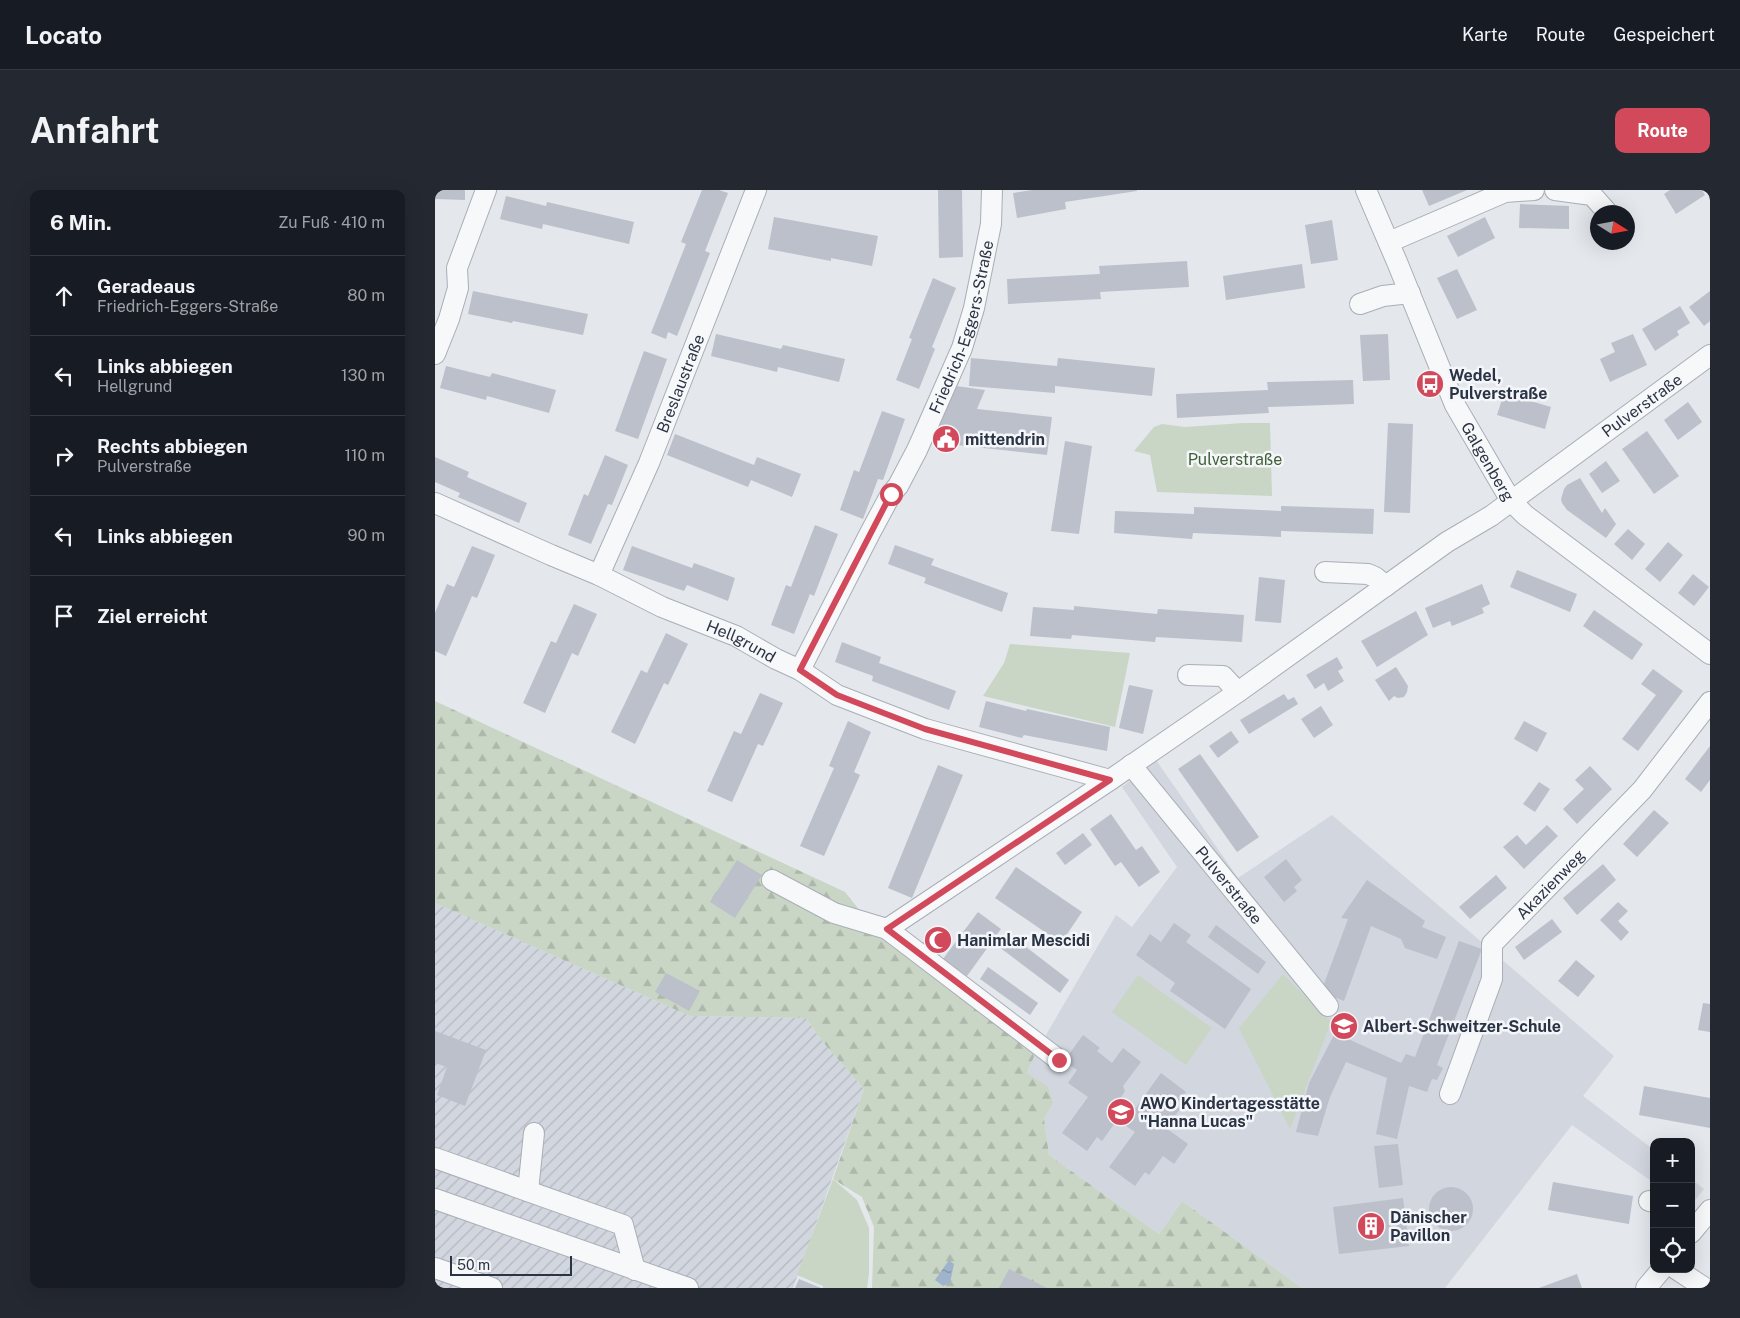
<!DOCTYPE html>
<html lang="de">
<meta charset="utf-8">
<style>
:root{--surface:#171b24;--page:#242831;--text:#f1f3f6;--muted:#9ea1a6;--line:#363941;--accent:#d1495b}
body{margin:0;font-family:"Public Sans",sans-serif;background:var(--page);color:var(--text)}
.controls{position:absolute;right:15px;bottom:15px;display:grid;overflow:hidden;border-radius:10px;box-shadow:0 5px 20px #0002}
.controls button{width:45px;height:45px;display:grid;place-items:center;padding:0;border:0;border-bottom:1px solid var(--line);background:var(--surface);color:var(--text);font:25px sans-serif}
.compass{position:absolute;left:1155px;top:15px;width:45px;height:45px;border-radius:50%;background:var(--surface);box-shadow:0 5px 20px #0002;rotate:101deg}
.scale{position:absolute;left:15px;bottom:12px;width:122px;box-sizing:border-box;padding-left:5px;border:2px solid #2b3445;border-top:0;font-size:14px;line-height:18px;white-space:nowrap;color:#2b3445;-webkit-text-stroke:4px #f4f6f9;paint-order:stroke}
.stop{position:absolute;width:15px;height:15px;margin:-11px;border:4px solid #d1495b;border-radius:50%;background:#fff}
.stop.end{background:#d1495b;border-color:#fff;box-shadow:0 1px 5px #0008}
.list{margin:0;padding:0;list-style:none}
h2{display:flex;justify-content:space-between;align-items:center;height:65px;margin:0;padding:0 20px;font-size:21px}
h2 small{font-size:16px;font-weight:400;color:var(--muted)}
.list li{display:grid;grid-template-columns:32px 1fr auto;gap:15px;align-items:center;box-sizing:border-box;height:80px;padding:0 20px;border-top:1px solid var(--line)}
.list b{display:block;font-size:19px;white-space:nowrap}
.list p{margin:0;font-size:16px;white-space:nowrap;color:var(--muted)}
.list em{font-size:16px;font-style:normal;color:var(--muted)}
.icon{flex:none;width:28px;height:28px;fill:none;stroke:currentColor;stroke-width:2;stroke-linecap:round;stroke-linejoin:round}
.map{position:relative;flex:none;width:1275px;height:1098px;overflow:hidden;border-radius:10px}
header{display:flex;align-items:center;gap:30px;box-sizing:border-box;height:70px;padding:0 25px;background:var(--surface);border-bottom:1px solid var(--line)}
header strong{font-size:24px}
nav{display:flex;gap:28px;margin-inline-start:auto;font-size:18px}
.intro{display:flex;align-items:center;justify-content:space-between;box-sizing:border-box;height:120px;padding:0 30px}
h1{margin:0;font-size:35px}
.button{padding:12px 22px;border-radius:10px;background:var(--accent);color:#fff;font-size:18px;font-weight:700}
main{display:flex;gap:30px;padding:0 30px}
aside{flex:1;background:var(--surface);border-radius:10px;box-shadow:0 5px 20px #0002}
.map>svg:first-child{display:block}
.built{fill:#d2d6de}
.industrial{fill:url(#industrial-furrows)}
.green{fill:#c9d6c5}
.forest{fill:url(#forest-firs)}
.water{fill:url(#water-ripples)}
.building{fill:#bbc0ca}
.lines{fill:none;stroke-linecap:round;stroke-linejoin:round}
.minor-casing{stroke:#a9aeb7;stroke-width:22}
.minor{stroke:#f7f8fa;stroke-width:20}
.route{stroke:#d1495b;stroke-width:6}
.labels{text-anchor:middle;stroke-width:5;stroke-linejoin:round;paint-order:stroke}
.street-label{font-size:16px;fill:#2b3445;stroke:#f4f6f9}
.poi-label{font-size:16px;font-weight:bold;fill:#2b3445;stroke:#f4f6f9;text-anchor:start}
.park-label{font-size:16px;fill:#3f6138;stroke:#f4f6f9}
</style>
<header>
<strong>Locato</strong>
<nav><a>Karte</a><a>Route</a><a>Gespeichert</a></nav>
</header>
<div class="intro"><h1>Anfahrt</h1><a class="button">Route</a></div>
<main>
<aside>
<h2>6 Min.<small>Zu Fuß · 410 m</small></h2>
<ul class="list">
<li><svg class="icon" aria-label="ahead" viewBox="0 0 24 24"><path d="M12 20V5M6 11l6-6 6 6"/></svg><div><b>Geradeaus</b><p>Friedrich-Eggers-Straße</p></div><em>80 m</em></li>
<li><svg class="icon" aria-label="left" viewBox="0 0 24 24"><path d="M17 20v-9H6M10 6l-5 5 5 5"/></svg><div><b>Links abbiegen</b><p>Hellgrund</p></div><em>130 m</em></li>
<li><svg class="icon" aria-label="right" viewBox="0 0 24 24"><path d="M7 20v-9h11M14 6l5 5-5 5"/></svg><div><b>Rechts abbiegen</b><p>Pulverstraße</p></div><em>110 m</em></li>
<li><svg class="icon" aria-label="left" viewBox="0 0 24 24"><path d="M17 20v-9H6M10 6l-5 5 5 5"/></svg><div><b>Links abbiegen</b></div><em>90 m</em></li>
<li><svg class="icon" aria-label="arrive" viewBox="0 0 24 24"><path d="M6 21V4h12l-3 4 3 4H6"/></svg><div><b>Ziel erreicht</b></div></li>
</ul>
</aside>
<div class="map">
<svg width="1275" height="1098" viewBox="0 0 1275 1098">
<defs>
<pattern id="industrial-furrows" width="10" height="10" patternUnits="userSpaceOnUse" patternTransform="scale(1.25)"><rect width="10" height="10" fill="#d2d6de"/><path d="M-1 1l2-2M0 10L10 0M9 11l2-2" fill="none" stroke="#b4b8c0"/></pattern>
<pattern id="forest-firs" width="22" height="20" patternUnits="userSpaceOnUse" patternTransform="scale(1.25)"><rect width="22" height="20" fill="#c9d6c5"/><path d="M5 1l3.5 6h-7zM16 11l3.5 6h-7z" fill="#adb8ab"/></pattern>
<pattern id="water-ripples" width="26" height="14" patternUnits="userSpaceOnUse" patternTransform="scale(1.25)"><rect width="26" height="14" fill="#9fb4cc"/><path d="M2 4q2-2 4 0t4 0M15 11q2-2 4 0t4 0" fill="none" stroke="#8293a7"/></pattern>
</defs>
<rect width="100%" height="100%" fill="#e4e7ec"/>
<g class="built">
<path d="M721 570 803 688 897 625 1036 743 1179 866 1148 906 1219 960V993L1137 935 1010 1098H867L747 1011 724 1044 614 965 609 928 592 883 601 862 681 725 697 737 742 677 687 597Z"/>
<path d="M1256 989 1269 999 1256 1015Z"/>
</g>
<path class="industrial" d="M0 713 255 826 371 828 387 851 429 899 358 1098H0Z"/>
<g class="green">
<path d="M808 233H835L837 306 722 302 715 265 699 261 719 237 727 234 750 237Z"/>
<path d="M575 454 695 463 680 537 548 506 569 473Z"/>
<path d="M848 784 896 832 855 939 804 838Z"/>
<path d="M703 785 777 838 751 875 677 822Z"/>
<path d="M398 989 422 1010 434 1038V1083L432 1098H388V1096L362 1085Z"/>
</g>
<path class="forest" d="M0 511 410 702 445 746 601 862 592 883 613 897 618 913 609 928 614 965 724 1044 747 1011 867 1098H437L439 1037 427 1007 398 989 429 899 387 851 371 828 255 826 0 713Z"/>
<path class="water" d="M514 1070 519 1074 515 1093 508 1096 500 1090Z"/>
<g class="building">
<path d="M0 0H30V10L0 9Z"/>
<path d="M267 0H284L293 3 270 61 275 63 242 146 233 142 231 149 216 143 251 54 246 52Z"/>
<path d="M503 0H527L528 67 504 68Z"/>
<path d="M597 0H702V1L630 12 631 19 582 28 578 3Z"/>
<path d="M987 0H1032L994 16Z"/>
<path d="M1235 0H1267L1270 5 1241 24 1229 4Z"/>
<path d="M71 6 111 16 112 12 199 32 194 54 108 34 107 39 65 29Z"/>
<path d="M1085 14 1134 16V39L1084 38Z"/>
<path d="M339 27 443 46 437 76 396 68V71L333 59Z"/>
<path d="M1050 27 1060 48 1023 67 1012 46Z"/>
<path d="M897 30 903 70 876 74 870 35Z"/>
<path d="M752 71 754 97 665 102 666 109 573 114 572 89 665 84 664 76Z"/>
<path d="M867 74 870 98 791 110 788 86Z"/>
<path d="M1022 79 1042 120 1022 129 1002 88Z"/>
<path d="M498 88 521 98 497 157 500 159 484 199 461 190 477 149 474 148Z"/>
<path d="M38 101 153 124 148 145 78 131 77 133 33 124Z"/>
<path d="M1275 101V131L1269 136 1254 117Z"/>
<path d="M1245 116 1255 133 1242 141 1244 145 1220 161 1207 139Z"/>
<path d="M281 144 346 159 348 155 410 169 404 192 343 177 342 182 276 166Z"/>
<path d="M953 144 955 190 928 191 925 145Z"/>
<path d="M1198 144 1212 175 1175 192 1165 169 1180 162 1176 153Z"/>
<path d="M209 161 232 169 203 249 180 241Z"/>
<path d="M536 168 622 176 623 168 720 178 717 206 620 196V203L534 196Z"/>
<path d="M11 176 55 187 57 183 121 200 114 223 52 206 51 210 5 198Z"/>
<path d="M918 190 919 214 833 217 834 223 742 228 741 204 833 200 832 192Z"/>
<path d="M521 196 550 200 542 219 617 227 612 265 495 252Z"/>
<path d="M1069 203 1116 217 1110 239 1062 225Z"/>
<path d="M1253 212 1267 232 1243 250 1229 230Z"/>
<path d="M447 221 470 229 448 290 443 289 428 329 405 320 419 280 424 282Z"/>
<path d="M953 233 978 234 975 323 949 322Z"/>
<path d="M1212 241 1244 286 1219 304 1187 259Z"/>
<path d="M240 244 319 275 322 267 366 284 357 307 316 290 313 297 232 265Z"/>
<path d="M630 251 657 256 644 344 616 341Z"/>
<path d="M170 265 193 275 177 315 173 314 156 354 133 345 149 304 153 306Z"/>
<path d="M0 267 34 282 32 287 92 313 84 333 23 307 25 303 0 292Z"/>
<path d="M1171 271 1185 291 1167 303 1154 284Z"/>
<path d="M1145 288 1167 323 1170 318 1181 334 1171 348 1132 320 1127 313 1126 309 1129 299 1132 295Z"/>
<path d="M846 316 939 319 938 344 846 341V347L758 343 757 349 679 343 680 321 759 324V317L846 321Z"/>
<path d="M380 335 403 344 379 406 375 404 359 444 336 435 351 395 356 397Z"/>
<path d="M1193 339 1210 354 1197 370 1179 354Z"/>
<path d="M1233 352 1248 365 1225 392 1210 379Z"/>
<path d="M460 355 499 369 496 375 573 403 567 422 489 393 491 388 453 374Z"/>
<path d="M37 356 60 365 42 408 37 406 11 466 0 461V423L12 394 19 397Z"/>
<path d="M197 356 257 378 259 373 300 388 293 411 252 395 249 401 188 380Z"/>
<path d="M1082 380 1142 404 1135 422 1075 397Z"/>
<path d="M1258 384 1274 397 1259 416 1243 403Z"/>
<path d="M824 387 850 390 846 433 820 431Z"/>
<path d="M1047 394 1055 414 1047 418 1049 423 1017 436 1015 431 998 438 990 418Z"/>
<path d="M139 414 162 424 143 466 137 463 110 523 88 513 116 451 121 453Z"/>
<path d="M639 416 722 424 723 419 809 425 807 452 721 447 720 452 637 445 636 449 595 446 598 417 639 420Z"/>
<path d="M1159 420 1208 454 1197 470 1148 436Z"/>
<path d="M981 421 993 445 942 477 926 451Z"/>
<path d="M231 443 253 454 233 495 229 493 200 554 176 542 206 480 212 483Z"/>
<path d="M407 452 446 467 444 473 521 501 514 520 437 491 438 486 400 472Z"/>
<path d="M902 467 908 478 903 481 909 491 893 501 889 493 880 499 871 485Z"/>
<path d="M961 477 973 496 972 502 969 507 963 508 959 506 954 511 940 490Z"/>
<path d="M1218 479 1248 501 1203 561 1187 549 1221 505 1206 494Z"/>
<path d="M694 495 718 500 708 544 684 538Z"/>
<path d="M325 503 348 513 328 556 323 554 297 612 272 601 299 541 306 544Z"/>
<path d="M849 504 853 510 859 507 863 514 814 544 805 530Z"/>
<path d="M551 511 591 521 592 519 675 537 672 561 589 545 587 548 544 537Z"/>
<path d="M886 516 898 535 879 548 866 529Z"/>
<path d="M413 531 436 542 419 582 425 585 389 666 365 656 399 578 394 576Z"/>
<path d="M1089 531 1112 543 1102 562 1079 549Z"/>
<path d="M796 541 804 552 783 568 774 556Z"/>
<path d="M1275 556V590L1266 602 1250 589Z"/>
<path d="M765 564 824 647 802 662 743 579Z"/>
<path d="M503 575 528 585 477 708 453 698Z"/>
<path d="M1155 576 1177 599 1142 634 1128 619 1149 599 1140 590Z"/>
<path d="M1104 592 1115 599 1100 622 1088 614Z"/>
<path d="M1219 620 1234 633 1202 667 1188 654Z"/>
<path d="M676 624 701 660 707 656 725 682 704 697 686 672 680 676 655 639Z"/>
<path d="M1112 635 1123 646 1089 679 1068 657 1082 645 1091 655Z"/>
<path d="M648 643 657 655 630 675 621 663Z"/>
<path d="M851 669 867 690 859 697 862 701 849 712 829 687Z"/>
<path d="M302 670 327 685 300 728 275 712Z"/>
<path d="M1168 674 1181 690 1142 725 1128 708Z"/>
<path d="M581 677 647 722 626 753 560 708Z"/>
<path d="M1061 685 1072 698 1035 729 1024 717Z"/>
<path d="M932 690 990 731 987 737 1011 747 1002 769 970 758 966 749 936 736 909 811 886 802 913 729 906 728Z"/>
<path d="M1183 712 1193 721 1183 731 1194 742 1186 751 1165 730Z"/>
<path d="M543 722 566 739 532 786 508 769Z"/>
<path d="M1117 729 1127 742 1089 770 1080 757Z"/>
<path d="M739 733 756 745 751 752 816 799 790 839 735 801 740 793 701 765 715 744 726 752Z"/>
<path d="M781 735 831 772 823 784 773 747Z"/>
<path d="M505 739 517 748 504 766 487 753Z"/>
<path d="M574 744 634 790 625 803 564 757Z"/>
<path d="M1024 751 1047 759 1002 875 1008 878 1002 890 997 889 992 902 974 896 962 949 941 944 952 888 911 872 895 907 883 946 861 942 874 893 900 843 966 873 971 864 980 867Z"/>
<path d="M1141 770 1160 786 1143 807 1123 791Z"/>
<path d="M553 777 603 813 595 825 545 789Z"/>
<path d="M231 783 265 801 254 821 220 802Z"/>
<path d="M1268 813 1275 814V842L1263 840Z"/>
<path d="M0 841 51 860 30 916 2 905 12 877 0 873Z"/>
<path d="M648 845 665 858 662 861 677 873 688 858 706 872 688 896 690 901 685 909 700 919 726 883 751 902 741 916 745 919 731 938 753 954 739 974 728 966 714 985 710 982 700 996 674 977 700 942 682 930 667 951 662 947 652 961 627 943 653 907 633 893 642 880 629 871Z"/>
<path d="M1209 896 1275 908V938L1204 925Z"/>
<path d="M963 954 968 995 944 998 939 956Z"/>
<path d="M1118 992 1198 1006 1194 1034 1113 1020Z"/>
<circle cx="1016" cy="1019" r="22"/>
<path d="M968 1008 974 1056 904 1064 898 1017Z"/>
<path d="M574 1079 612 1098H564Z"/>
<path d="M1142 1084 1147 1098H1104Z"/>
<path d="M364 1089 386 1098H360Z"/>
</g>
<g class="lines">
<defs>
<g id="minor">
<path id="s1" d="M931 0 962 72 1020 215 1076 311 1090 325 1275 464"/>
<path d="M1120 0 1157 5 1172 22"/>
<path d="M954 52 1070 2 1099 0"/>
<path d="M925 114 948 106 975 103"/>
<path d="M0 164 14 129 23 98 22 78 51 0"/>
<path id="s2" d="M0 313 116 365 164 385 227 417 301 446 341 469 365 480 402 505 490 539 675 590"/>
<path d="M890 382 933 384 940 387 951 396"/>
<path id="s3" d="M164 385 214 273 321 0"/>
<path id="s4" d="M365 480 435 343 456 304 463 296 482 260 527 158 539 118 556 34 557 0"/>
<path d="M753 485 788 486 803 502"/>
<path id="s5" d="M696 575 893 816"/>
<path d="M337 690 399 723 452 739 624 870"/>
<path id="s6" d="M452 739 675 590 803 502 1012 352 1056 326 1275 165"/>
<path id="s7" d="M1015 904 1057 789V754L1207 600 1275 512"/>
<path d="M0 968 188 1035 200 1080"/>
<path d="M93 1001 99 943"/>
<path d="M0 1009 253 1098"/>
<path d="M1214 1011 1219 1012"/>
<path d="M1256 1043 1275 1020"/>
<path d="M0 1078 57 1098"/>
<path d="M1241 1079 1270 1098"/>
<path d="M1211 1098 1227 1079"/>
</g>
</defs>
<use href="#minor" class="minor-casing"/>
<use href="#minor" class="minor"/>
</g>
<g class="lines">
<path class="route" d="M456 304 365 480 402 505 490 539 675 590 452 739 624 870"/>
</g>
<defs>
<symbol id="bus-disc" viewBox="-11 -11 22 22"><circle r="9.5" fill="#d1495b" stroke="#f4f6f9"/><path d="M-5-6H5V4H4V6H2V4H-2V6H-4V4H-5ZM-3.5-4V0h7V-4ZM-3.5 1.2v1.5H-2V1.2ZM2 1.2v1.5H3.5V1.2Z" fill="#fff"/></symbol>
<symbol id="civic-disc" viewBox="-11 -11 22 22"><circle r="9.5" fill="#d1495b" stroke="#f4f6f9"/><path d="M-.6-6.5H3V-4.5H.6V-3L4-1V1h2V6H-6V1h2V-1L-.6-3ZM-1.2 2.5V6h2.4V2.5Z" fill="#fff"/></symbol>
<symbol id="mosque-disc" viewBox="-11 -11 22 22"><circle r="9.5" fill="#d1495b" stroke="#f4f6f9"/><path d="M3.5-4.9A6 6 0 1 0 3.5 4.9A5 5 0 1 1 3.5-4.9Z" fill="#fff"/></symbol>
<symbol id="school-disc" viewBox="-11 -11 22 22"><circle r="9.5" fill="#d1495b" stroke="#f4f6f9"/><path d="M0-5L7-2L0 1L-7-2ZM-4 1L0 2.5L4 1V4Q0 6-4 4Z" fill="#fff"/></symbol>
<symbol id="building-disc" viewBox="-11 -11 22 22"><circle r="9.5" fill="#d1495b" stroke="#f4f6f9"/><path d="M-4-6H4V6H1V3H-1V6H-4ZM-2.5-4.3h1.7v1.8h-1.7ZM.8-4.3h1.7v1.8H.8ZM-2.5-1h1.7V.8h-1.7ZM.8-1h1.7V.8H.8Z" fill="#fff"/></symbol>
</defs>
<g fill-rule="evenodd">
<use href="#bus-disc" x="979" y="178" width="32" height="32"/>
<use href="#civic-disc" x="495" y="233" width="32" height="32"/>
<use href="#mosque-disc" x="487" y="734" width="32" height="32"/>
<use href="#school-disc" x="893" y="820" width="32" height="32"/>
<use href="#school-disc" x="670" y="906" width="32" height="32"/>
<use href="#building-disc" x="920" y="1020" width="32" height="32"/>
</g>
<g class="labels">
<g class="street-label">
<text dy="6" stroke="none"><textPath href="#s4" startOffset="381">Friedrich-Eggers-Straße</textPath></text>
<text dy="6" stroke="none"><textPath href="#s3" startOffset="208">Breslaustraße</textPath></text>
<text dy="6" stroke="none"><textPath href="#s6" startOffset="919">Pulverstraße</textPath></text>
<text dy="6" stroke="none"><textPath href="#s1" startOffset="298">Galgenberg</textPath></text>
<text dy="6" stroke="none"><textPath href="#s2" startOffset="336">Hellgrund</textPath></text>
<text dy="6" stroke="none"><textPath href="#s7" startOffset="241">Akazienweg</textPath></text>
<text dy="6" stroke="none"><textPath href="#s5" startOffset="155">Pulverstraße</textPath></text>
</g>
<g class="poi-label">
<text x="1014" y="191">Wedel,<tspan x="1014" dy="18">Pulverstraße</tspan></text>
<text x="530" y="255">mittendrin</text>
<text x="522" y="756">Hanimlar Mescidi</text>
<text x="928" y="842">Albert-Schweitzer-Schule</text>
<text x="705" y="919">AWO Kindertagesstätte<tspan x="705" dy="18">"Hanna Lucas"</tspan></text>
<text x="955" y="1033">Dänischer<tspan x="955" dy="18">Pavillon</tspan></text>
</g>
<g class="park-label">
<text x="800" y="275">Pulverstraße</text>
</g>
</g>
</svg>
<div class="controls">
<button>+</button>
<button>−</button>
<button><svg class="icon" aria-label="locate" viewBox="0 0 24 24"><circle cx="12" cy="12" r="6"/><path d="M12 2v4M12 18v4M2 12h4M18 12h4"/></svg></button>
</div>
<svg class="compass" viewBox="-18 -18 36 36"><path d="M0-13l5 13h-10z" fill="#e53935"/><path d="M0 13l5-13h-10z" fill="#9ea1a6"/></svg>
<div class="scale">50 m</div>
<div class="stop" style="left:456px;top:304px"></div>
<div class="stop end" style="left:624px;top:870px"></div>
</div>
</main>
